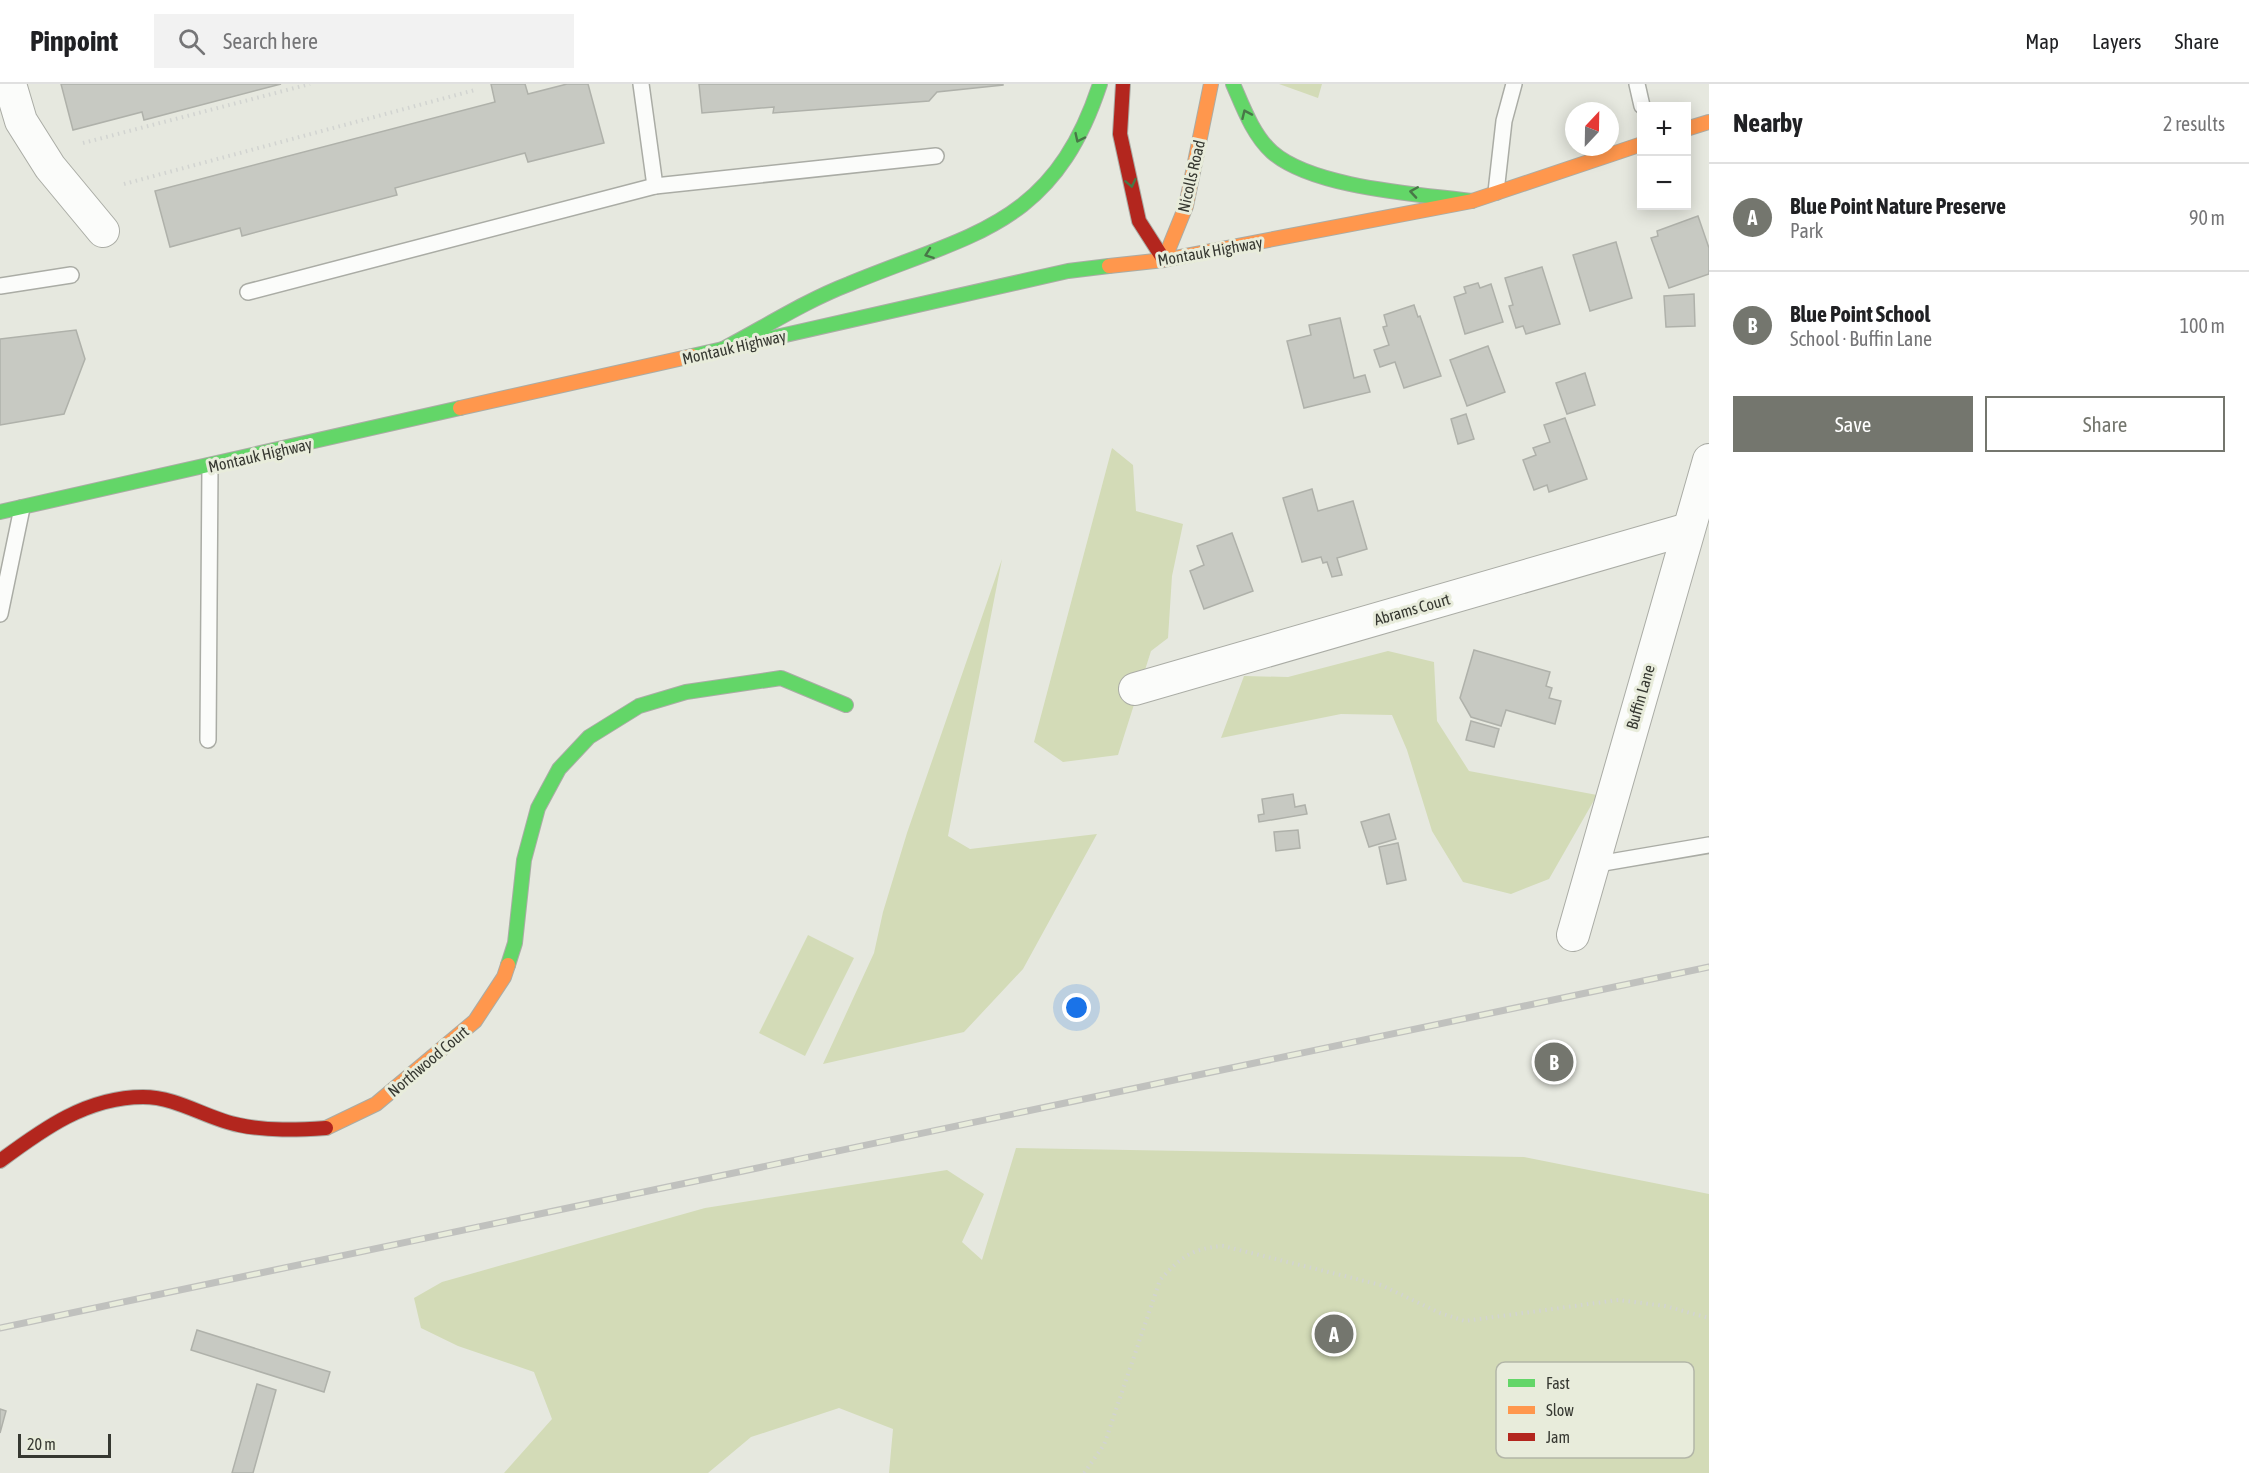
<!DOCTYPE html>
<meta charset="utf-8">
<style>
:root{--surface:#fff;--page:#f2f2f2;--text:#202124;--muted:#757577;--line:#e0e0e0;--accent:#74766e}
body{margin:0;font-family:"Asap Condensed",sans-serif;background:var(--page);color:var(--text)}
.controls{position:absolute;right:18px;top:18px;display:grid;overflow:hidden;border-radius:0px;box-shadow:0 3px 15px #0003}
.controls button{width:54px;height:54px;display:grid;place-items:center;padding:0;border:0;border-bottom:2px solid var(--line);background:var(--surface);color:var(--text);font:30px sans-serif}
.compass{position:absolute;left:1565px;top:18px;width:54px;height:54px;border-radius:50%;background:var(--surface);box-shadow:0 3px 15px #0003;rotate:22deg}
.scale{position:absolute;left:18px;bottom:15px;width:93px;box-sizing:border-box;padding-left:6px;border:3px solid #363831;border-top:0;font-size:16px;line-height:21px;white-space:nowrap;color:#363831;-webkit-text-stroke:4px #e8ecdb;paint-order:stroke}
.you{position:absolute;left:1077px;top:924px;width:21px;height:21px;margin:-15px;border:4px solid #fff;border-radius:50%;background:#1a73e8;box-shadow:0 0 0 9px #1a73e833}
.badge{display:grid;place-items:center;width:39px;height:39px;border-radius:50%;background:var(--accent);color:#fff;font-size:20px;font-weight:700}
.pin{position:absolute;translate:-50% -50%;border:3px solid #fff;box-shadow:0 2px 6px #0006}
.list{margin:0;padding:0;list-style:none}
h2{display:flex;justify-content:space-between;align-items:center;height:78px;margin:0;padding:0 24px;font-size:26px}
h2 small{font-size:20px;font-weight:400;color:var(--muted)}
.list li{display:grid;grid-template-columns:39px 1fr auto;gap:18px;align-items:center;box-sizing:border-box;height:108px;padding:0 24px;border-top:2px solid var(--line)}
.list b{display:block;font-size:22px;white-space:nowrap}
.list p{margin:0;font-size:20px;white-space:nowrap;color:var(--muted)}
.list em{font-size:20px;font-style:normal;color:var(--muted)}
.actions{display:flex;gap:12px;padding:18px 24px}
.actions a{flex:1;padding:14px 0;border:2px solid var(--accent);border-radius:0px;text-align:center;font-size:21px;color:var(--accent)}
.actions .main{background:var(--accent);color:#fff}
.icon{flex:none;width:33px;height:33px;fill:none;stroke:currentColor;stroke-width:2;stroke-linecap:round;stroke-linejoin:round}
.map{position:relative;flex:none;width:1709px;height:1389px;overflow:hidden}
header{display:flex;align-items:center;gap:36px;box-sizing:border-box;height:84px;padding:0 30px;background:var(--surface);border-bottom:2px solid var(--line)}
header strong{font-size:28px}
nav{display:flex;gap:33px;margin-inline-start:auto;font-size:21px}
.search{width:420px;height:54px;background:var(--page);display:flex;align-items:center;gap:15px;box-sizing:border-box;padding:0 21px;border-radius:0px;color:var(--muted);font-size:22px}
main{display:flex}
aside{flex:1;background:var(--surface)}
.map>svg:first-child{display:block}
.green{fill:#d3dbb7}
.building{fill:#c7c9c2;stroke:#afb1aa;stroke-width:1.5}
.lines{fill:none;stroke-linecap:round;stroke-linejoin:round}
.lane-casing{stroke:#aaaca5;stroke-width:18}
.street-casing{stroke:#aaaca5;stroke-width:34}
.fast-casing{stroke:#aaaca5;stroke-width:16}
.slow-casing{stroke:#aaaca5;stroke-width:16}
.jam-casing{stroke:#aaaca5;stroke-width:16}
.path{stroke:#d2d4d1;stroke-width:4;stroke-dasharray:1.5 4.5;stroke-linecap:butt}
.lane{stroke:#fbfcfa;stroke-width:15}
.street{stroke:#fbfcfa;stroke-width:32}
.fast{stroke:#63d668;stroke-width:14}
.slow{stroke:#ff974d;stroke-width:14}
.jam{stroke:#b3261e;stroke-width:14}
.rail-casing{stroke:#c0c1be;stroke-width:7}
.rail{stroke:#e8ecdb;stroke-width:4.5;stroke-dasharray:14;stroke-linecap:butt}
.oneway{stroke:#487747}
.labels{text-anchor:middle;stroke-width:6;stroke-linejoin:round;paint-order:stroke}
.street-label{font-size:16px;fill:#363831;stroke:#e8ecdb}
.key{fill:#e8ecdb;stroke:#b3b6a8;stroke-width:1.5}
.key-label{font-size:16px;fill:#363831}
</style>
<header>
<strong>Pinpoint</strong>
<div class="search"><svg class="icon" aria-label="search" viewBox="0 0 24 24"><circle cx="10" cy="10" r="6"/><path d="M15 15l6 6"/></svg>Search here</div>
<nav><a>Map</a><a>Layers</a><a>Share</a></nav>
</header>
<main>
<div class="map">
<svg width="1709" height="1389" viewBox="0 0 1709 1389">
<rect width="100%" height="100%" fill="#e6e8df"/>
<g class="green">
<path d="M1279 0H1322L1318 14Z"/>
<path d="M1112 364 1133 381 1136 427 1183 440 1172 492 1168 554 1151 567 1118 671 1063 678 1034 658Z"/>
<path d="M1002 475 948 752 970 765 1097 750 1023 885 964 948 823 980 874 869 883 828 907 749Z"/>
<path d="M1388 567 1434 578 1437 637 1469 687 1597 711 1549 795 1511 810 1463 798 1432 747 1407 666 1392 631 1341 630 1221 654 1244 592 1288 593Z"/>
<path d="M808 851 854 874 805 972 759 949Z"/>
<path d="M1016 1064 1524 1073 1709 1110V1389H889L893 1345 839 1324 751 1353 708 1389H504L552 1335 534 1288 458 1262 421 1244 414 1214 442 1198 705 1124 947 1086 984 1110 962 1158 982 1176Z"/>
</g>
<g class="building">
<path d="M61 0H281L144 36 142 28 73 46Z"/>
<path d="M491 0H525L528 10 567 0H588L604 59 528 78 525 69 395 104 397 111 242 152 240 144 170 163 155 107 495 18Z"/>
<path d="M699 0H1003V1L937 8 929 17 773 29 774 23 702 29Z"/>
<path d="M1698 132 1709 164V190L1669 204 1651 154 1658 152 1657 147Z"/>
<path d="M1616 158 1632 214 1590 227 1573 171Z"/>
<path d="M1542 183 1560 240 1526 250 1523 242 1516 244 1509 222 1513 221 1505 194Z"/>
<path d="M1478 199 1480 204 1491 200 1503 238 1465 250 1454 213 1466 209 1464 203Z"/>
<path d="M1694 210 1695 242 1666 243 1664 212Z"/>
<path d="M1414 221 1418 233 1420 232 1441 292 1404 304 1395 278 1380 283 1374 266 1389 261 1383 243 1387 242 1384 231Z"/>
<path d="M1340 234 1354 294 1365 291 1370 308 1304 324 1287 257 1311 251 1309 241Z"/>
<path d="M76 246 85 275 64 330 0 341V255Z"/>
<path d="M1488 262 1505 308 1467 322 1450 276Z"/>
<path d="M1585 289 1595 321 1567 330 1556 299Z"/>
<path d="M1466 330 1474 355 1458 360 1451 335Z"/>
<path d="M1565 334 1587 395 1549 408 1547 401 1534 406 1523 376 1536 371 1533 364 1550 358 1544 341Z"/>
<path d="M1312 405 1318 427 1353 417 1367 465 1337 474 1342 491 1332 493 1327 478 1323 479 1321 473 1302 478 1283 414Z"/>
<path d="M1232 449 1253 507 1204 525 1190 487 1204 481 1197 462Z"/>
<path d="M1474 566 1550 588 1546 602 1552 604 1549 614 1561 617 1555 640 1506 626 1501 642 1471 633 1460 614Z"/>
<path d="M1471 637 1499 645 1494 663 1466 656Z"/>
<path d="M1293 710 1295 723 1305 721 1307 730 1259 738 1258 731 1264 730 1262 715Z"/>
<path d="M1389 730 1396 755 1369 763 1361 738Z"/>
<path d="M1298 746 1300 764 1276 767 1274 748Z"/>
<path d="M1398 759 1406 796 1387 800 1379 763Z"/>
<path d="M197 1246 330 1288 324 1308 191 1266Z"/>
<path d="M257 1300 276 1306 253 1389H232Z"/>
<path d="M0 1325 6 1327 0 1349Z"/>
</g>
<g class="lines">
<defs>
<g id="lane">
<path d="M641 0 655 102"/>
<path d="M1637 0 1642 22"/>
<path d="M1496 108 1504 37 1514 0"/>
<path d="M0 202 71 191"/>
<path d="M248 208 655 102 936 72"/>
<path d="M0 530 22 424"/>
<path d="M208 656 210 382"/>
<path d="M1592 781 1709 761"/>
</g>
<g id="street">
<path d="M10 0 21 37 50 83 103 147"/>
<path d="M1135 605 1688 445"/>
<path d="M1573 851 1709 376"/>
</g>
<g id="fast">
<path d="M1233 0C1243 23 1253 51 1272 68 1313 104 1418 110 1472 117"/>
<path d="M723 265C765 243 805 217 849 200 972 149 1053 143 1100 0"/>
<path d="M692 272 1068 187 1109 182"/>
<path d="M0 428 460 324"/>
<path d="M508 881 515 859 524 776 538 724 559 685 589 653 639 622 686 608 781 594 846 621"/>
</g>
<g id="slow">
<path d="M1686 45 1709 38"/>
<path d="M1164 176 1186 122 1211 0"/>
<path d="M1109 182 1164 176 1472 117 1642 60"/>
<path d="M460 324 692 272"/>
<path d="M326 1044 376 1020 475 937 504 893 508 881"/>
</g>
<g id="jam">
<path d="M1123 0 1120 50 1139 137 1164 176"/>
<path d="M0 1077C43 1045 87 1013 143 1013 178 1013 207 1035 239 1041 268 1047 297 1046 326 1044"/>
</g>
</defs>
<use href="#lane" class="lane-casing"/>
<use href="#street" class="street-casing"/>
<use href="#fast" class="fast-casing"/>
<use href="#slow" class="slow-casing"/>
<use href="#jam" class="jam-casing"/>
<g class="path">
<path d="M83 59 310 0"/>
<path d="M124 100 475 6"/>
<path d="M1084 1389 1104 1361 1160 1196C1180 1174 1192 1164 1223 1162L1381 1201 1440 1229 1465 1237 1618 1216 1665 1222 1709 1234"/>
</g>
<use href="#lane" class="lane"/>
<use href="#street" class="street"/>
<use href="#fast" class="fast"/>
<use href="#slow" class="slow"/>
<use href="#jam" class="jam"/>
<defs>
<path id="rail" d="M0 1244 1709 883"/>
</defs>
<use href="#rail" class="rail-casing"/>
<use href="#rail" class="rail"/>
</g>
<defs><path id="oneway-chevron" d="M-2-3.5L2.5 0L-2 3.5" fill="none" stroke-width="1.6" stroke-linecap="round" stroke-linejoin="round" transform="scale(1.5)"/></defs>
<g class="oneway">
<use href="#oneway-chevron" transform="translate(1246 30) rotate(-114)"/>
<use href="#oneway-chevron" transform="translate(1079 54) rotate(115)"/>
<use href="#oneway-chevron" transform="translate(1131 99) rotate(78)"/>
<use href="#oneway-chevron" transform="translate(1414 108) rotate(-171)"/>
<use href="#oneway-chevron" transform="translate(929 170) rotate(160)"/>
</g>
<g class="labels">
<g class="street-label">
<text transform="translate(1191 92) rotate(-77)" y="6">Nicolls Road</text>
<text transform="translate(1210 167) rotate(-10)" y="6">Montauk Highway</text>
<text transform="translate(734 263) rotate(-13)" y="6">Montauk Highway</text>
<text transform="translate(260 371) rotate(-13)" y="6">Montauk Highway</text>
<text transform="translate(1412 525) rotate(-16)" y="6">Abrams Court</text>
<text transform="translate(1640 613) rotate(-74)" y="6">Buffin Lane</text>
<text transform="translate(428 977) rotate(-40)" y="6">Northwood Court</text>
</g>
</g>
<rect x="1496" y="1278" width="198" height="96" rx="9" class="key"/>
<rect x="1508" y="1295" width="27" height="8" fill="#63d668"/>
<rect x="1508" y="1322" width="27" height="8" fill="#ff974d"/>
<rect x="1508" y="1349" width="27" height="8" fill="#b3261e"/>
<g class="key-label">
<text x="1546" y="1305">Fast</text>
<text x="1546" y="1332">Slow</text>
<text x="1546" y="1359">Jam</text>
</g>
</svg>
<div class="controls">
<button>+</button>
<button>−</button>
</div>
<svg class="compass" viewBox="-18 -18 36 36"><path d="M0-13l5 13h-10z" fill="#e53935"/><path d="M0 13l5-13h-10z" fill="#757577"/></svg>
<div class="scale">20 m</div>
<div class="you"></div>
<div class="pin badge" style="left:1334px;top:1250px">A</div>
<div class="pin badge" style="left:1554px;top:978px">B</div>
</div>
<aside>
<h2>Nearby<small>2 results</small></h2>
<ul class="list">
<li><span class="badge">A</span><div><b>Blue Point Nature Preserve</b><p>Park</p></div><em>90 m</em></li>
<li><span class="badge">B</span><div><b>Blue Point School</b><p>School · Buffin Lane</p></div><em>100 m</em></li>
</ul>
<div class="actions"><a class="main">Save</a><a>Share</a></div>
</aside>
</main>
